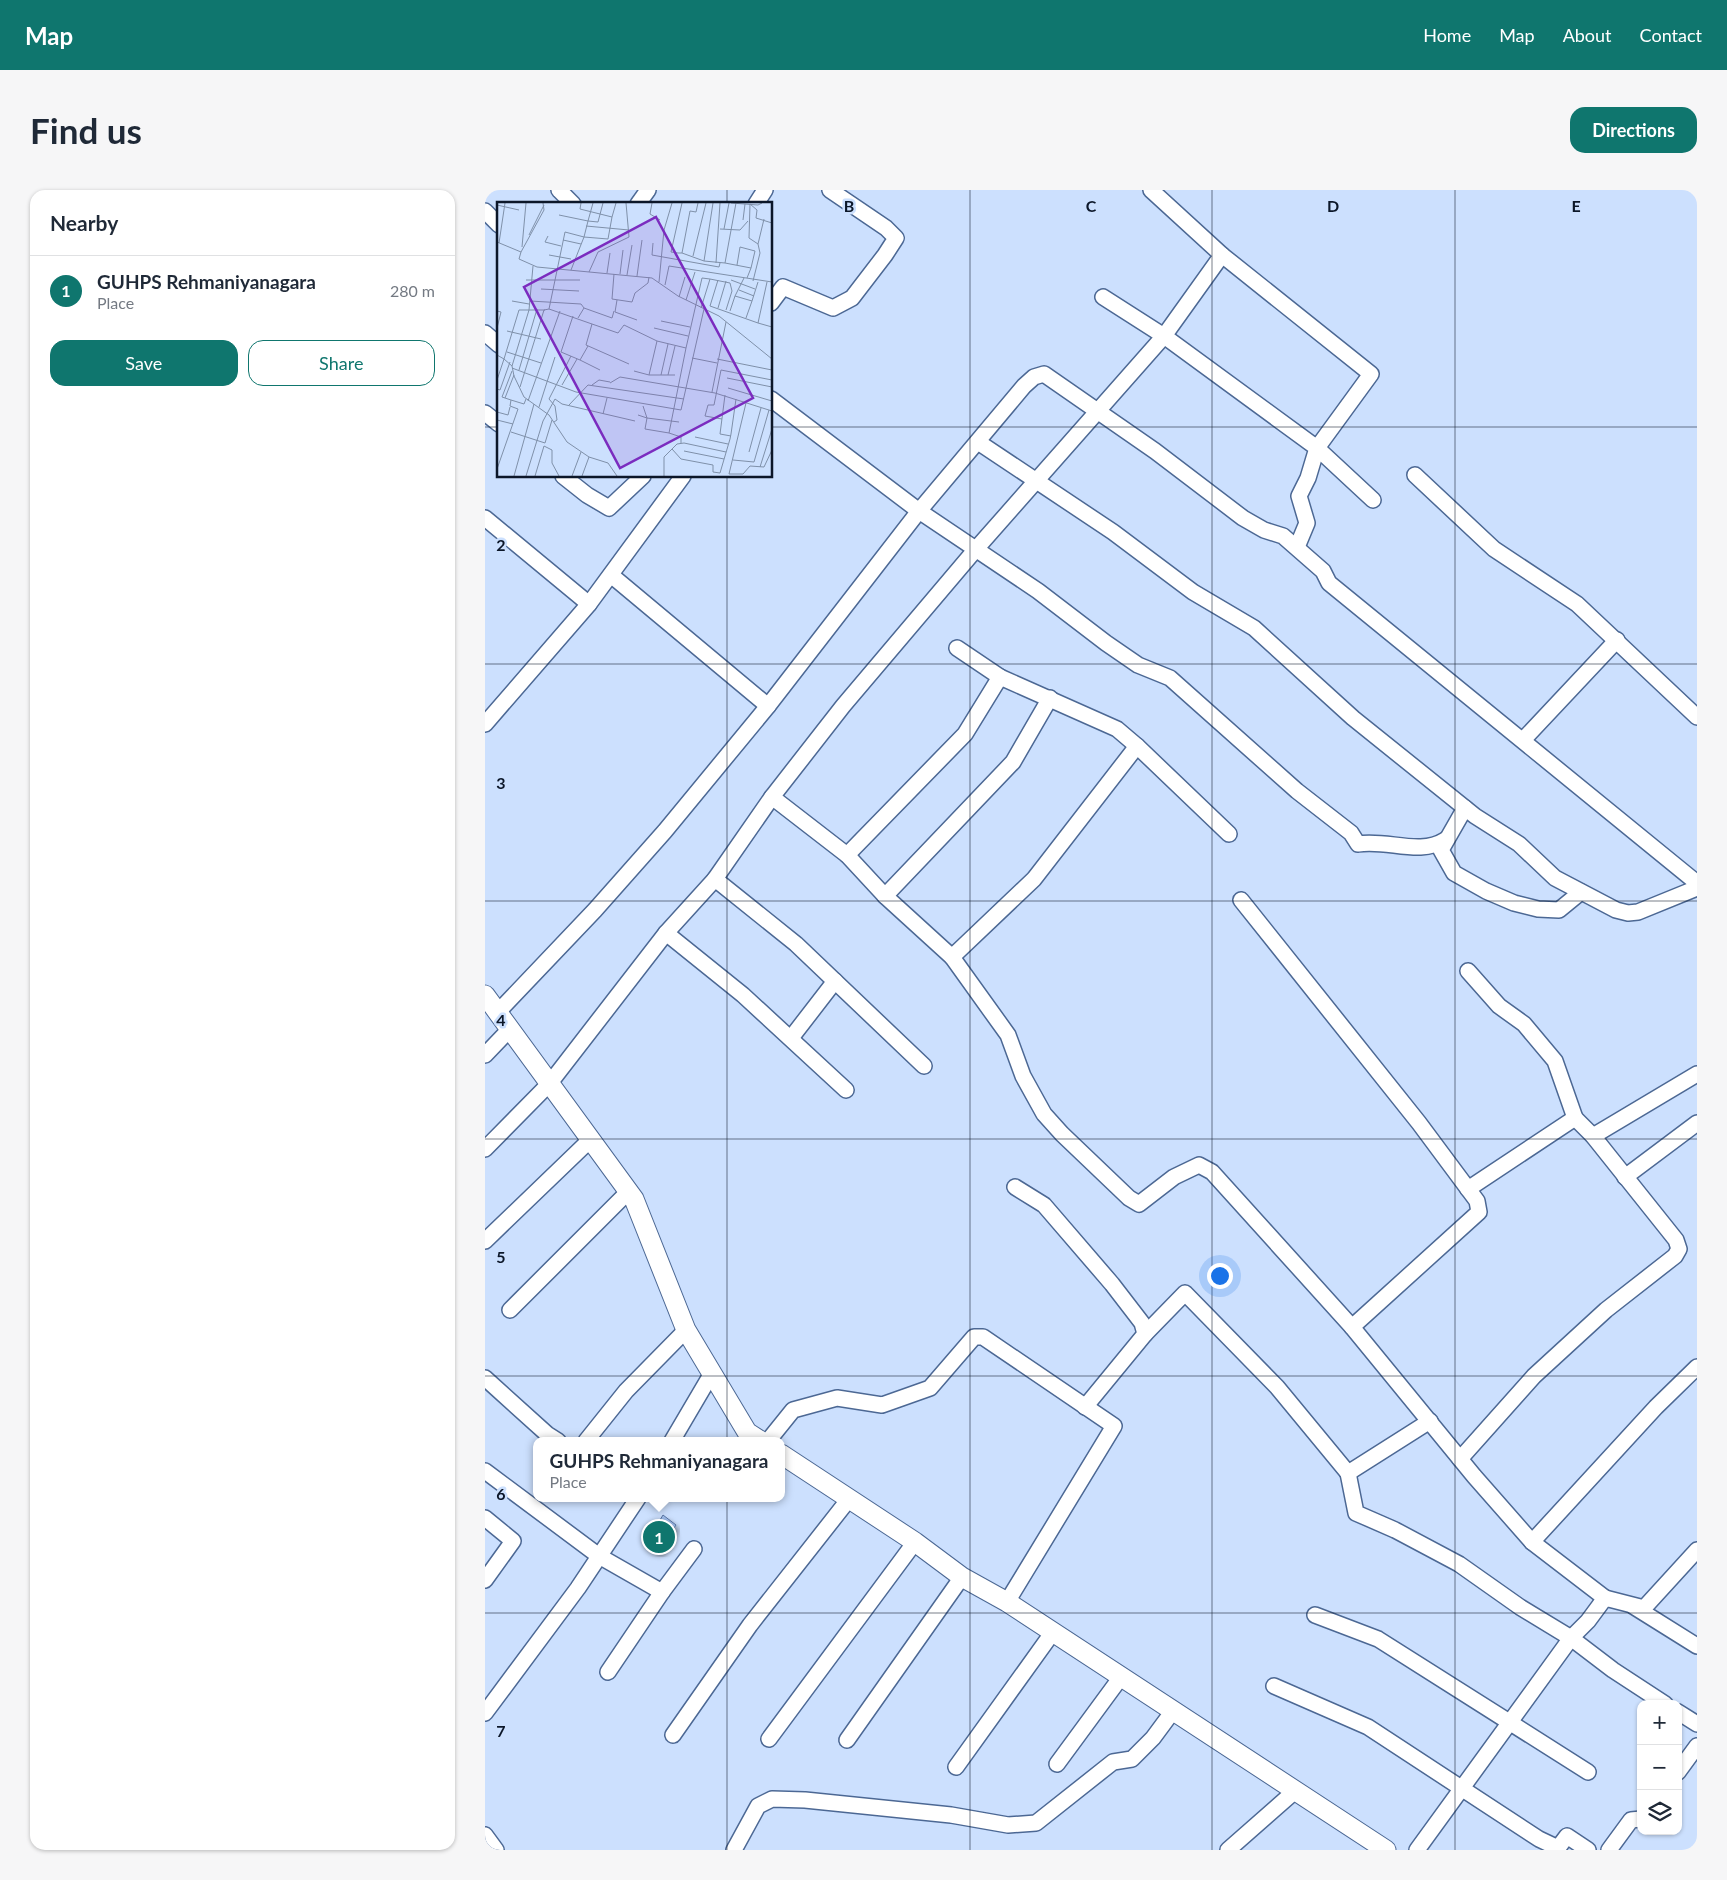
<!DOCTYPE html>
<meta charset="utf-8">
<style>
:root{--surface:#fff;--page:#f6f6f7;--text:#1f2937;--muted:#747a83;--line:#e0e1e3;--accent:#0f766e}
body{margin:0;font-family:Lato,sans-serif;background:var(--page);color:var(--text)}
.controls{position:absolute;right:15px;bottom:15px;display:grid;overflow:hidden;border-radius:10px;box-shadow:0 1px 4px #0004}
.controls button{width:45px;height:45px;display:grid;place-items:center;padding:0;border:0;border-bottom:1px solid var(--line);background:var(--surface);color:var(--text);font:25px sans-serif}
.you{position:absolute;left:734px;top:1085px;width:18px;height:18px;margin:-12px;border:4px solid #fff;border-radius:50%;background:#1a73e8;box-shadow:0 0 0 8px #1a73e833}
.badge{display:grid;place-items:center;width:32px;height:32px;border-radius:50%;background:var(--accent);color:#fff;font-size:16px;font-weight:700}
.pin{position:absolute;translate:-50% -50%;border:2px solid #fff;box-shadow:0 1px 5px #0006}
.popup{position:absolute;left:48px;top:1247px;width:252px;height:65px;box-sizing:border-box;display:grid;place-content:center;border-radius:10px;background:var(--surface);filter:drop-shadow(0 1px 4px #0005);font-size:16px;white-space:nowrap;color:var(--muted)}
.popup b{font-size:19px;color:var(--text)}
.popup::after{content:'';position:absolute;left:50%;top:100%;margin-left:-10px;border:10px solid transparent;border-top-color:var(--surface)}
.list{margin:0;padding:0;list-style:none}
h2{display:flex;justify-content:space-between;align-items:center;height:65px;margin:0;padding:0 20px;font-size:21px}
h2 small{font-size:16px;font-weight:400;color:var(--muted)}
.list li{display:grid;grid-template-columns:32px 1fr auto;gap:15px;align-items:center;box-sizing:border-box;height:70px;padding:0 20px;border-top:1px solid var(--line)}
.list b{display:block;font-size:19px;white-space:nowrap}
.list p{margin:0;font-size:16px;white-space:nowrap;color:var(--muted)}
.list em{font-size:16px;font-style:normal;color:var(--muted)}
.actions{display:flex;gap:10px;padding:15px 20px}
.actions a{flex:1;padding:11px 0;border:1px solid var(--accent);border-radius:15px;text-align:center;font-size:18px;color:var(--accent)}
.actions .main{background:var(--accent);color:#fff}
.icon{flex:none;width:28px;height:28px;fill:none;stroke:currentColor;stroke-width:2;stroke-linecap:round;stroke-linejoin:round}
.map{position:relative;flex:none;width:1212px;height:1660px;overflow:hidden;border-radius:15px}
header{display:flex;align-items:center;gap:30px;box-sizing:border-box;height:70px;padding:0 25px;background:var(--accent);color:#fff}
header strong{font-size:24px}
nav{display:flex;gap:28px;margin-inline-start:auto;font-size:18px}
.intro{display:flex;align-items:center;justify-content:space-between;box-sizing:border-box;height:120px;padding:0 30px}
h1{margin:0;font-size:35px}
.button{padding:12px 22px;border-radius:15px;background:var(--accent);color:#fff;font-size:18px;font-weight:700}
main{display:flex;gap:30px;padding:0 30px}
aside{flex:1;background:var(--surface);border-radius:15px;box-shadow:0 1px 4px #0004}
.map>svg:first-child{display:block}
.building{fill:#a1c0f0;stroke:#5975a2;filter:url(#shadow)}
.lines{fill:none;stroke-linecap:round;stroke-linejoin:round}
.minor-casing{stroke:#4c6894;stroke-width:18}
.tertiary-casing{stroke:#4c6894;stroke-width:21}
.minor{stroke:#fff;stroke-width:15}
.tertiary{stroke:#fff;stroke-width:19}
.grid{fill:none;stroke:#0c1729;stroke-width:1;stroke-opacity:0.55}
.inset-road{fill:none;stroke:#7f90a9;stroke-width:1}
.view{fill:#7b2cbf;fill-opacity:0.15;stroke:#7b2cbf;stroke-width:2.5}
.inset-edge{fill:none;stroke:#0c1729;stroke-width:2.5}
.grid-label{font-size:16px;text-anchor:middle;font-weight:bold;fill:#0c1729;stroke:#cce0fe;stroke-width:5;stroke-linejoin:round;paint-order:stroke}
</style>
<header>
<strong>Map</strong>
<nav><a>Home</a><a>Map</a><a>About</a><a>Contact</a></nav>
</header>
<div class="intro"><h1>Find us</h1><a class="button">Directions</a></div>
<main>
<aside>
<h2>Nearby<small></small></h2>
<ul class="list">
<li><span class="badge">1</span><div><b>GUHPS Rehmaniyanagara</b><p>Place</p></div><em>280 m</em></li>
</ul>
<div class="actions"><a class="main">Save</a><a>Share</a></div>
</aside>
<div class="map">
<svg width="1212" height="1660" viewBox="0 0 1212 1660">
<defs>
<filter id="shadow"><feDropShadow dx="4.5" dy="4.5" stdDeviation="2.5" flood-color="#0004"/></filter>
</defs>
<rect width="100%" height="100%" fill="#cce0fe"/>
<path class="building" d="M178 1325 191 1335 173 1363 160 1355Z"/>
<g class="lines">
<defs>
<g id="minor">
<path d="M74 0 88 14"/>
<path d="M666 0 737 65 679 146 491 359 358 516 287 607 362 665 400 706 467 767 523 845 538 886 559 924 577 944 644 1008 654 1014 689 987 714 975 727 982 867 1137"/>
<path d="M153 14 163 0"/>
<path d="M271 14 280 0"/>
<path d="M0 21 14 35"/>
<path d="M737 65 886 184 832 258 888 310"/>
<path d="M618 107 679 146 832 258 823 288 814 306 822 333 812 357"/>
<path d="M286 113 298 97 348 118 367 108 400 65 411 48 401 38 345 0"/>
<path d="M0 143 14 155"/>
<path d="M286 209 434 321 553 401 621 453 653 475 685 488 812 601 866 643 873 654C902 649 935 666 960 650"/>
<path d="M0 223 14 234"/>
<path d="M493 252 628 342 708 402 769 438 868 528 990 626 1034 654 1070 688 1131 720 1143 723 1153 722 1212 698"/>
<path d="M930 285 1009 359 1092 414 1212 527"/>
<path d="M78 286 102 305 124 318 158 286"/>
<path d="M0 328 104 414"/>
<path d="M126 385 283 516"/>
<path d="M472 458 515 487 632 539 652 556"/>
<path d="M0 534 104 414 198 286"/>
<path d="M1038 550 1132 450"/>
<path d="M980 618 956 660 969 683 1001 701 1029 713 1053 719 1074 720 1096 702"/>
<path d="M362 665 480 544 515 487"/>
<path d="M230 689 311 754 439 876"/>
<path d="M400 706 528 572 565 508"/>
<path d="M756 710 934 933 992 1011 994 1022 867 1137 989 1286 1047 1352 1120 1408"/>
<path d="M181 743 258 805 361 900"/>
<path d="M467 767 549 689 652 556 744 644"/>
<path d="M983 781 1014 816 1039 834 1070 871 1090 928"/>
<path d="M13 822 110 720 180 641 283 516 434 321 539 196 549 187 559 184 670 261 758 328 779 340 798 346 838 381 844 393 1212 693"/>
<path d="M306 848 350 791"/>
<path d="M0 865 25 839"/>
<path d="M1108 946 1212 884"/>
<path d="M0 959 65 893 181 743 230 689 287 607"/>
<path d="M1140 987 1212 933"/>
<path d="M530 997 559 1015 627 1094 657 1133 660 1144 600 1217"/>
<path d="M0 1051 106 949"/>
<path d="M25 1120 144 1001"/>
<path d="M660 1144 700 1103 792 1197 863 1283 945 1231"/>
<path d="M0 1188 62 1244 73 1251"/>
<path d="M101 1251 141 1201 201 1140"/>
<path d="M187 1251 227 1183"/>
<path d="M283 1251 308 1220 352 1208 397 1215 445 1198 489 1147H498L629 1236 522 1412"/>
<path d="M975 1269 1049 1186 1121 1120 1190 1066 1194 1059 1191 1050 1108 946 1090 928 983 999"/>
<path d="M0 1281 114 1366 177 1402 123 1482"/>
<path d="M863 1283 871 1323 910 1340 974 1374 1035 1417 1086 1448 1128 1480 1180 1514"/>
<path d="M0 1328 28 1351 0 1390"/>
<path d="M1047 1352 1171 1217 1212 1177"/>
<path d="M177 1402 209 1359"/>
<path d="M1148 1416 1212 1456"/>
<path d="M830 1425 893 1449 1103 1582"/>
<path d="M789 1496 883 1537 1054 1649 1073 1658 1082 1646 1103 1660"/>
<path d="M1193 1522 1212 1534"/>
<path d="M0 1523 93 1398 153 1308"/>
<path d="M188 1545 265 1435 364 1309"/>
<path d="M284 1549 430 1352"/>
<path d="M362 1550 477 1387"/>
<path d="M572 1574 636 1487"/>
<path d="M471 1577 568 1442"/>
<path d="M1193 1582 1212 1556"/>
<path d="M0 1645 11 1660"/>
<path d="M249 1660 273 1616 287 1609 320 1610 466 1625 523 1635 551 1633 628 1572 647 1569 668 1548 688 1521"/>
<path d="M743 1660 810 1601"/>
<path d="M932 1660 1086 1448 1103 1431 1120 1408 1159 1418 1212 1360"/>
<path d="M1124 1660 1146 1630 1156 1629"/>
</g>
<g id="tertiary">
<path d="M0 805 149 1009 201 1140 262 1242 276 1251"/>
<path d="M296 1264 430 1352 477 1387 522 1412 901 1660"/>
</g>
</defs>
<use href="#minor" class="minor-casing"/>
<use href="#tertiary" class="tertiary-casing"/>
<use href="#minor" class="minor"/>
<use href="#tertiary" class="tertiary"/>
</g>
<path class="grid" d="M242 0V14M485 0V1660M727 0V1660M970 0V1660M0 237H14M286 237H1212M242 286V1660M0 474H1212M0 711H1212M0 949H1212M0 1186H1212M0 1423H1212"/>
<g transform="translate(12 12)">
<rect width="275" height="275" fill="#cce0fe"/>
<path class="inset-road" d="M84 1 83 7 115 15 119 1M96 1 91 19 101 20 106 1M155 1 153 12 163 18M185 1 174 50 181 51H185L193 9 199 10 201 1M234 1 261 3 265 1M0 3 22 8M62 13 91 19M246 18 248 2M91 19 87 35 111 37 115 15M89 24 132 28M223 27 243 28 251 19M227 27 232 1M32 33 47 3M51 34 48 40 64 44M66 38 84 42M0 40 24 50 22 57 40 65 155 76 181 94 222 114 275 157M2 41 8 1M156 41 155 53 222 65 223 61M261 42 267 17M25 45 29 1M24 50 47 8 46 1M185 51 207 59 228 61 239 1M52 53 74 57M196 54 209 1M207 59 216 1M219 61 223 1M228 61 254 66 250 76M240 63 243 45 258 49 254 66M36 64 32 108 15 164 17 174 27 195 52 213 70 240 92 255 111 261 120 274M92 70 101 50 132 35 129 1M110 71 113 51M117 72 115 97 135 100 138 91 151 81 152 75M123 72 126 48M130 73 135 43M140 74 145 38M29 78H83M221 78 213 104 261 121M234 78 258 87M256 79 263 51 261 42 252 36 253 2 260 8 259 16 275 21M162 80 167 28 175 1M270 80 261 121 275 125M168 83 172 64 275 80M44 87 82 89M242 88 257 94M238 94 247 76M182 95 188 75M120 98 118 110 140 118M189 98 198 70M15 99 32 102M33 99 84 102 87 106M204 106 213 77 233 81 235 89 229 108M221 106 229 79M52 107 95 122 89 143 132 162M0 109 4 110 0 126M233 109 238 94 255 99 261 80M76 114 64 150 83 158 91 144M81 116 87 106 115 116 117 109M249 116 255 99M164 119 193 125M95 122 121 131 127 123 160 139 189 146 172 231 184 235V241M157 126 191 134M10 129 44 137M189 146 205 76 213 77M10 150 44 161M0 153 7 157 0 178M195 156 220 161M220 157 275 168M83 158 103 168M15 164 7 157 22 108H48M15 166 79 190 184 208 207 107M22 168 40 107M15 169 5 195 8 196 17 173M137 169 152 173 160 139M152 173H178M164 173 171 142M171 173 178 144M230 176 275 185M113 181 123 175 218 191 275 209M65 183 80 157M95 183 102 178 113 180M23 185 47 108 52 107 68 30 87 35 74 68M231 186 275 199M0 187 3 188 13 160M215 190 229 120M228 193 223 232 234 234M14 198 27 202 29 197M31 199 63 109M249 201 232 272H246L253 264 267 265 275 248M72 203 91 183 187 197M146 204 150 216 182 220M42 205 58 155M0 210 11 213 13 205M106 212 110 196M141 213 150 216 148 227 172 231M225 217 208 214 211 203H217L224 168 275 178M0 218 16 222M57 220 60 218 58 204 52 197 74 154M14 230 48 241 55 218M198 235 231 242M47 244 55 248V261L62 274M187 249 227 257M229 250 187 241 180 242 175 247 184 257 216 263V270L223 271 233 237 234 232 239 197M252 250 264 206M236 258 257 260 272 208M263 265 275 227M0 267 21 207 13 204 14 198 8 196M17 274 37 202M29 274 46 219 58 197 65 202 138 219M38 274 47 244M75 274 84 250M85 274 92 255M167 274V255L175 247"/>
<path class="view" d="M159 15 256 196 123 266 27 85Z"/>
<rect width="275" height="275" class="inset-edge"/>
</g>
<g class="grid-label">
<text x="364" y="22">B</text>
<text x="606" y="22">C</text>
<text x="848" y="22">D</text>
<text x="1091" y="22">E</text>
<text x="16" y="361">2</text>
<text x="16" y="599">3</text>
<text x="16" y="836">4</text>
<text x="16" y="1073">5</text>
<text x="16" y="1310">6</text>
<text x="16" y="1547">7</text>
</g>
</svg>
<div class="controls">
<button>+</button>
<button>−</button>
<button><svg class="icon" aria-label="layers" viewBox="0 0 24 24"><path d="M12 4l9 5-9 5-9-5zM3 14l9 5 9-5"/></svg></button>
</div>
<div class="you"></div>
<div class="pin badge" style="left:174px;top:1347px">1</div>
<div class="popup"><b>GUHPS Rehmaniyanagara</b>Place</div>
</div>
</main>
